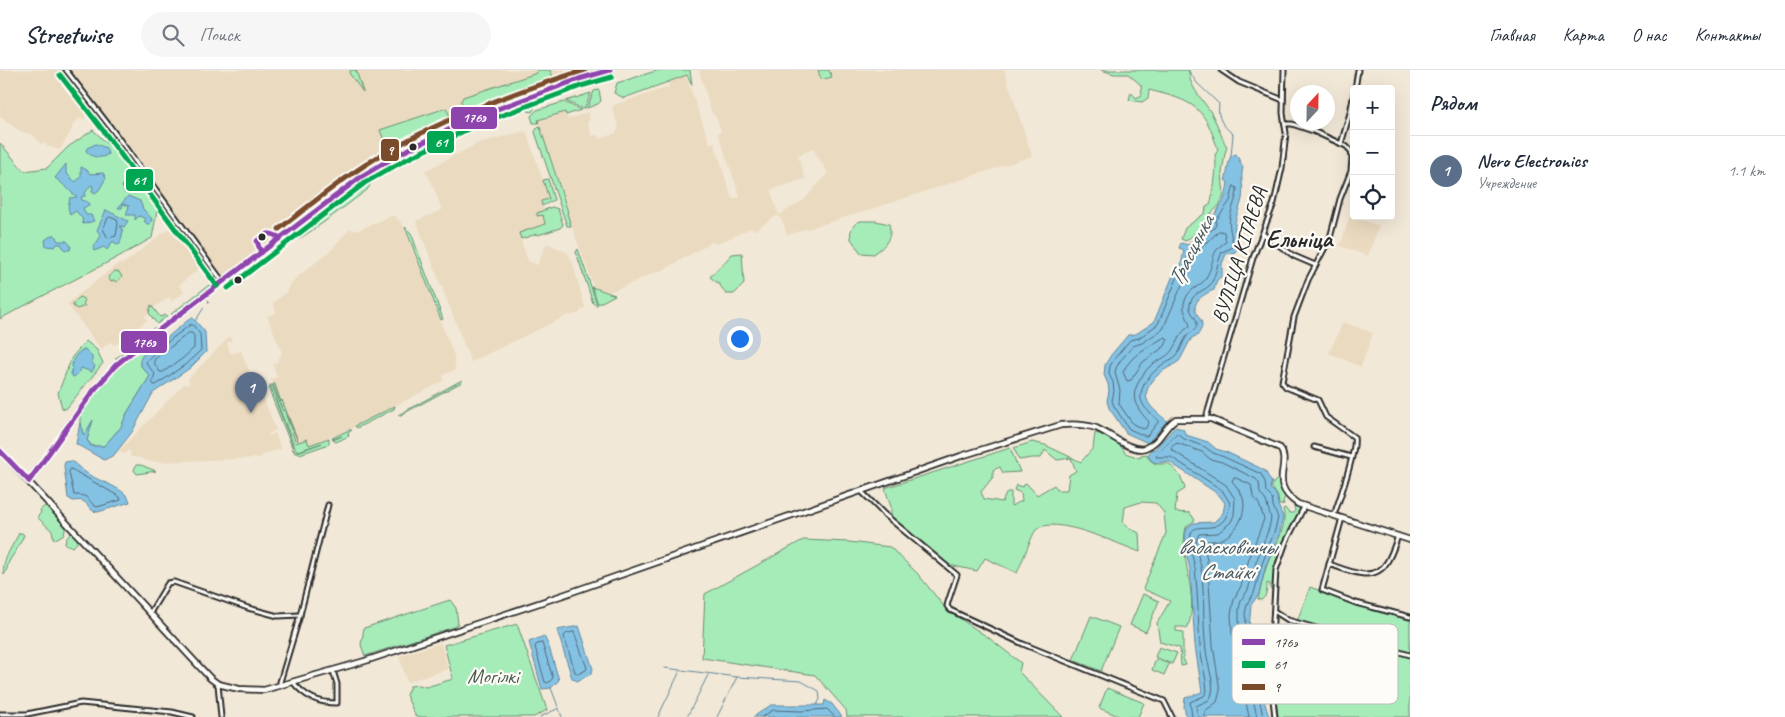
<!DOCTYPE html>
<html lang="ru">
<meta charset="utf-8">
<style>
:root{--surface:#fff;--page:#f6f6f7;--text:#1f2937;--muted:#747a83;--line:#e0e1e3;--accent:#b45309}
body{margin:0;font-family:Caveat,sans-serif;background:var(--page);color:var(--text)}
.controls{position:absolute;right:15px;top:15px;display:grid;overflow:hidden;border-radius:5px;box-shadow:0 5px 20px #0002}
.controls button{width:45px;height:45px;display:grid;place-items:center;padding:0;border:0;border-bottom:1px solid var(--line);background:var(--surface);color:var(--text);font:25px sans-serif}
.compass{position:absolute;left:1290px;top:15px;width:45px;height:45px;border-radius:50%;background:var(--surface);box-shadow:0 5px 20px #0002;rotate:22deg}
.you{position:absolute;left:739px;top:268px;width:18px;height:18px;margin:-12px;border:4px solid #fff;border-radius:50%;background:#1a73e8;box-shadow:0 0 0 8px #1a73e833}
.badge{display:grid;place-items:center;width:32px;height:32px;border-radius:50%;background:var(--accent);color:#fff;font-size:16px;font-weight:700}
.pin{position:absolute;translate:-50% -41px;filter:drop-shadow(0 1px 2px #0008)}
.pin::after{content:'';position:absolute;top:26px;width:18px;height:15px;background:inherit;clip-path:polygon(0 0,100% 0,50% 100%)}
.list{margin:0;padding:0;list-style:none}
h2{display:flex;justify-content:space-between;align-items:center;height:65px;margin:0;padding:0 20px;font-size:21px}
h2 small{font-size:16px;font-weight:400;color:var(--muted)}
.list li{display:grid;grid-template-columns:32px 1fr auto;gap:15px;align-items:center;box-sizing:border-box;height:70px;padding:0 20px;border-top:1px solid var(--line)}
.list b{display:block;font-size:19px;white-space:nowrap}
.list p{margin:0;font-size:16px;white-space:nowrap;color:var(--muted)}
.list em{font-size:16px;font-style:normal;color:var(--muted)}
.icon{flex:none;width:28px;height:28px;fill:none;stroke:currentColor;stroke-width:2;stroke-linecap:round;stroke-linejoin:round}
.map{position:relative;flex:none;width:1410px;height:647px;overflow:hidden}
header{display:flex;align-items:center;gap:30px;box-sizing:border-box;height:70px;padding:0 25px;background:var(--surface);border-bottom:1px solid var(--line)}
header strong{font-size:24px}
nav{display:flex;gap:28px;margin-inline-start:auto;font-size:18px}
.search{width:350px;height:45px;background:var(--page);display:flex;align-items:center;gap:12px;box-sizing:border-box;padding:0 18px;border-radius:28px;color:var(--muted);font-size:19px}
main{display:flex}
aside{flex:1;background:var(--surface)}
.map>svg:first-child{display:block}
.built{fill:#eadac0;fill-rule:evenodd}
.green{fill:#a6ecb8;stroke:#688c72}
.water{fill:#84c2e4;stroke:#60869a}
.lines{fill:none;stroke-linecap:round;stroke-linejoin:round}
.shore{stroke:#4f6775;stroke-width:1}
.stream{stroke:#60869a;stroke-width:1}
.minor-casing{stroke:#2b2b2b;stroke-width:7}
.major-casing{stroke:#2b2b2b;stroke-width:8}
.minor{stroke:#fdfcf7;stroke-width:3}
.major{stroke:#fdfcf7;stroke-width:4.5}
.bus-1-casing{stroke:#fdfcf7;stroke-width:9}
.bus-2-casing{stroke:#fdfcf7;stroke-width:9}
.bus-3-casing{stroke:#fdfcf7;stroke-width:9}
.bus-1{stroke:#8e44ad;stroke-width:5}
.bus-2{stroke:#00a651;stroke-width:5}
.bus-3{stroke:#7a4b2a;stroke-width:5}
.bus-dot{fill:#2b2b2b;stroke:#fdfcf7;stroke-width:2}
.labels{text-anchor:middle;stroke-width:4.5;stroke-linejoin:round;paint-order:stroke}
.street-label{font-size:21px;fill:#2b2b2b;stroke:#fdfcf7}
.park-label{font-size:21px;fill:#4a5b4e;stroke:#fdfcf7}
.water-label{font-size:22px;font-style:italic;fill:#465862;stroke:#fdfcf7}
.quarter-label{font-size:24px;font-weight:bold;fill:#2b2b2b;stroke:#fdfcf7}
.key{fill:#fdfcf7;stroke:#bebdba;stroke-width:1}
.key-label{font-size:14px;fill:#2b2b2b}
.line-badge{stroke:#fdfcf7;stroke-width:2}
.badge-label{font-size:14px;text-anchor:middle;font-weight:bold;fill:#fff}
</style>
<header>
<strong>Streetwise</strong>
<div class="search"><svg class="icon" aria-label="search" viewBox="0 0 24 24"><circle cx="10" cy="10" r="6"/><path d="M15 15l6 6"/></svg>Поиск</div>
<nav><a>Главная</a><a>Карта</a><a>О нас</a><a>Контакты</a></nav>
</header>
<main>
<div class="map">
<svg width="1410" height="647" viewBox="0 0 1410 647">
<rect width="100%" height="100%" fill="#f2e8d7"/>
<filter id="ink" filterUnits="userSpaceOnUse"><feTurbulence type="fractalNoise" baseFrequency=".02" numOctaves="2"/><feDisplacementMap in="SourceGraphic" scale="10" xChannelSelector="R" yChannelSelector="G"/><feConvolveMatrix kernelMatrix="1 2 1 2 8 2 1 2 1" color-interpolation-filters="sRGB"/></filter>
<g filter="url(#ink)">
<g class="built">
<path d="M0 0H601L477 40 390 81 223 208 98 38 82 50 80 48 73 54 72 59 60 80 47 76 44 72 41 74 33 65 20 61 0 47Z"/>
<path d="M699 0H817L821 11 833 8 831 0H1004L1032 86 863 142 787 165 783 152 778 145 755 160 751 158 717 174 712 172 663 200 653 203 625 216 609 222 594 217 567 143 569 142 538 51 565 42 568 49 588 42 590 50 587 52 592 66 597 65 599 69 616 63 619 58 612 38 614 35 669 17 668 12 686 6 710 74 714 72 732 129 740 127 718 63 721 61 717 49 711 41ZM813 79 828 103 804 130 779 145 770 120 805 109 798 85Z"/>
<path d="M526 61 549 129 541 132 549 157 520 168 528 191 537 195 547 173 568 183 573 194 585 238 580 240 581 242 571 246 570 244 471 292 416 151 442 140 431 111 425 101 478 73Z"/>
<path d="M391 146H396L398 151 400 150 405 160 454 286 455 300 443 305V311L349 360 297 379 271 309 277 307 273 294 277 293 282 282 267 246 276 243 273 233 288 221V218L296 208 334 178V176L350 159 356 161Z"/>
<path d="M1350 146 1379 156 1368 186 1340 176Z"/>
<path d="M170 158 200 198 179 215 184 222 172 231 169 227 153 238 151 236 150 243 144 246 147 250 115 275 110 272 101 279 67 234 119 193 121 195 131 188Z"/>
<path d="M1343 252 1373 263 1361 297 1329 283Z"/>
<path d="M230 266 232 271 227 273 231 284 241 281 254 313 257 312 276 360 268 364 269 366 275 363 281 379 264 384 260 388 160 392 148 391 137 387V388L130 386 131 383 128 380 124 384 119 381 184 314 190 315 188 309Z"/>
<path d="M441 573 448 599 407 612 399 586Z"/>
</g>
<g class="green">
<path d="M351 0H356L363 22 349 3Z"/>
<path d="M536 0H550L553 7 576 0 573 4 464 41 461 31 463 27 537 3Z"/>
<path d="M659 0H690L692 15 687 5 624 28 614 23 617 13Z"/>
<path d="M818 0H829L832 7 821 10Z"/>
<path d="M1101 0H1189C1188 14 1200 27 1208 38 1216 49 1220 65 1227 77L1225 83 1222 104 1224 125 1219 136 1209 145 1207 153 1186 171 1181 169 1185 158 1205 143 1206 137 1210 135C1213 124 1218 96 1215 85L1218 80C1204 35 1193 31 1149 20L1148 28 1142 32 1129 30 1131 22 1136 28 1142 25 1141 15 1128 4H1114Z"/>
<path d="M596 7 595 10 527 32 528 29Z"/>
<path d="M596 11 594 17 593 16 537 34 532 42 528 41 526 34Z"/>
<path d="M599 20 601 31 598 34 587 38 594 21Z"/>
<path d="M591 23 585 38 583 39 566 31Z"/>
<path d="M564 32 581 40 566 45 565 42 538 50 539 53H533L531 46 537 40Z"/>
<path d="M446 38 451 48 392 77 383 68 380 60Z"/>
<path d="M540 57 568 142 567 143 571 156H567L535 62 537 58Z"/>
<path d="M93 60 116 82 158 136 152 168C102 197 50 221 0 249V73L24 101 47 98 68 77Z"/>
<path d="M548 109 554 130 542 136 541 131 549 129 543 110Z"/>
<path d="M369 110 372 112 367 120C354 129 298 174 287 174L286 168 354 116Z"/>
<path d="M552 137 558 139 563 155 560 158 538 165 537 164 521 169 519 163 545 154 543 145 537 146V143Z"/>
<path d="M861 151H876L889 154C893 168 885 176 874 184L861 183 851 169C849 161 853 153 861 151Z"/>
<path d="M405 157 411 163 443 249 441 250Z"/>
<path d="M578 179 597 234 596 236 593 233 576 182Z"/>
<path d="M742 183 744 214 734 224H726L719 214 710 207C717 198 725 193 732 184Z"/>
<path d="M115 201 119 202 122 207 116 212 114 210 111 212 108 207Z"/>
<path d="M209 215 210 217 174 245 171 244Z"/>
<path d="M592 217 615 225 598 234Z"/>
<path d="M80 227 85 230 83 234 85 236 77 239 73 236V233Z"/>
<path d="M151 235 160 247 165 245 167 246 157 254 149 243Z"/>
<path d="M155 257V261L118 289H115Z"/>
<path d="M86 271 97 280 103 293 66 339 62 338 58 323 72 287Z"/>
<path d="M145 276 151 278 142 286 141 296 150 306 127 343 121 357 104 376H92L87 370 92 352 85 364H83L80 353V344L105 310Z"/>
<path d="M462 310V312L399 346 398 345Z"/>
<path d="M273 314H275L281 332 282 330 298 371 284 340 296 373 307 369 309 375 329 368V374L300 384 295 383 292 378 298 382 322 373 298 381 295 378 270 315H272L283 341Z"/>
<path d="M270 316 293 376 292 377 269 320Z"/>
<path d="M395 336 394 339 357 358 355 356Z"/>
<path d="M349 360H352L348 363 349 366 336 372 333 370 342 366 333 369 332 368Z"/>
<path d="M1095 363C1105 365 1121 372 1125 383L1140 388 1141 385 1147 384V386C1153 395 1158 395 1168 393 1176 399 1183 409 1185 419L1177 424 1175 442 1190 443 1195 450 1186 457C1178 490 1201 526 1187 559L1184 557H1176V561L1183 562V588L1186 595 1181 596 1180 578 1160 572 1157 553 1170 531 1143 519 1166 463 1164 443 1156 433 1141 432 1125 437 1123 453 1131 459 1139 463 1140 482C1120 475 1053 443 1036 460 1032 464 1021 495 1017 503L985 488 977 501 949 495 891 448V437L885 418 1010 378 1020 402 1003 403 1000 397 993 400V407L981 422 984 429 1002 432 1007 422H1011V436L1022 431 1021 423 1014 420 1016 415 1022 417 1026 413 1037 425 1054 415 1058 420H1067L1069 405 1076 401 1071 388 1057 390 1045 380 1041 388H1032L1019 390 1014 378 1032 372 1045 375 1081 392 1093 378Z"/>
<path d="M136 395H141L156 401 137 404 134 400Z"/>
<path d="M1279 409 1286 427 1283 430 1284 434 1281 435H1279L1278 427 1271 416 1276 410Z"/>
<path d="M45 436 48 437 66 456 64 464 54 470 52 461 37 447 41 443 40 440Z"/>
<path d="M1294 436H1298L1300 439 1276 491 1273 519H1270V514L1267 513C1267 519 1267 527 1261 530L1258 529C1261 518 1263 506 1267 495 1274 477 1288 458 1283 439L1285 438 1289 443H1293L1295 441Z"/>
<path d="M19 463H22L24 465C20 474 16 481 11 488 7 493 8 500 4 505 1 490 13 476 19 463Z"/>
<path d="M71 463 77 466C79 471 77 473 73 477L65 474 66 469Z"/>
<path d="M803 470 849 472 890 477 917 503 947 540 989 568 1021 593 1019 602 1063 647H847L846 640 815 605 702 588 705 524Z"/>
<path d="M1310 517 1355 534 1410 549V647H1278L1271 598 1274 569 1286 570 1296 554Z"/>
<path d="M1143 524 1159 531 1146 562 1130 555Z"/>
<path d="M450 530 456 538 458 554 454 557 365 586 361 575 364 558Z"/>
<path d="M1091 546 1119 557 1101 601 1073 590Z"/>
<path d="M517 554 547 640 534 647H416L406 625 410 616 419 615 426 617 453 609 444 575Z"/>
<path d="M1159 577 1177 583 1172 594 1155 587Z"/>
<path d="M1156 589 1169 594 1164 605 1152 600Z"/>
<path d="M1107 618 1144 633 1138 647H1121L1099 638Z"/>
</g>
<g class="water">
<path d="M96 74 106 78 108 84C101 90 91 87 86 81L87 78Z"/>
<path d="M1236 84 1243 97C1240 108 1244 118 1242 129 1238 146 1229 156 1240 174L1235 182 1226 184 1222 194V206L1217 210 1214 220C1204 224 1190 232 1197 244 1199 248 1202 250 1202 255 1202 259 1199 263 1197 266L1193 267C1187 274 1183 286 1179 291 1173 296 1164 299 1159 304 1155 307 1152 312 1149 316 1140 332 1156 341 1167 351L1148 373 1126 363 1109 338 1107 331 1109 321 1108 314 1104 305 1105 295 1111 285 1128 265 1136 264 1154 252 1174 203 1181 195 1184 180 1179 178 1181 173 1188 175C1194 167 1202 163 1209 156 1212 153 1211 149 1214 145 1223 133 1226 128 1228 112L1225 110C1228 103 1227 94 1231 86Z"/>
<path d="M66 94V103L72 109 76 112 81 106V97L87 100 90 104 103 103 106 108 99 120 95 123 92 121 93 116 91 115 85 123V126L81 127 82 130 88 132 89 135 83 138 86 145H91L94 151 83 154 82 148 76 141 70 145 68 137 70 128 77 127C69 121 64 114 55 108Z"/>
<path d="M128 107 136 118V123H125L122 116Z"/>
<path d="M128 126 140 131 143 139 152 149 150 154H147L144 151 146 149 139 146 135 150V145H126L129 136 123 134 122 138H118Z"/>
<path d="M106 140 128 151 124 157 120 156 123 161 120 174 116 175 115 172H112L107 180 104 177 94 181 93 178 101 166 97 160Z"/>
<path d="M54 164 58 171H67L71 176 70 180H65L61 174H57L55 177 46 176 45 170Z"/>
<path d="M191 248H193L205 262 206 282 190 298 153 323 132 362 114 385 104 390 76 374 80 353 83 364H85L93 350 87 370 91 376H104L121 357 127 343 150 306C147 303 141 297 140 293 138 283 162 272 169 266 176 260 183 254 191 248Z"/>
<path d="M85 279 92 287V293L95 296 92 302 81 298 77 305 73 307 71 304C72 292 73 284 85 279Z"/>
<path d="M1175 357 1183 359 1186 365 1208 372 1216 379 1226 382 1258 397 1265 401 1272 413 1270 415 1271 420 1275 422 1277 427 1278 435 1283 447 1280 462 1266 495 1259 524 1251 535 1249 558 1261 572C1259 581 1257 590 1258 600 1260 610 1265 640 1270 647H1189L1186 645 1184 637 1185 628 1202 622 1195 576 1190 499 1186 482 1185 466 1187 458 1193 453 1214 452 1223 443 1225 433 1218 424 1168 391C1159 393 1153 395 1148 386L1151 379 1154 380Z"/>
<path d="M72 391C77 396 82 400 88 404 98 411 128 419 130 432L98 442 93 441C84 433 87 429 73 431L68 428 64 396 65 392Z"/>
<path d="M579 556 593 599 591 604 577 611 572 608 557 560Z"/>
<path d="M544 566 549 577 559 610 551 618 542 619 529 572Z"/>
<path d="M825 630 832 634 842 647H753L771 635H824Z"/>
</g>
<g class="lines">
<g class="shore">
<path d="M1234 116 1237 118C1237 129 1232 136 1230 147 1228 157 1232 166 1233 176L1231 178 1222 182C1218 190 1215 211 1209 216 1202 222 1195 222 1191 231 1186 243 1198 246 1197 255 1196 261 1190 262 1187 266 1182 272 1181 281 1176 286 1173 289 1169 290 1166 292 1155 300 1143 310 1141 324 1139 336 1152 344 1159 351L1147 366H1145L1129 359 1114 336 1112 331 1114 321 1113 312 1109 304 1110 296 1115 288 1130 270 1139 268 1158 254 1178 206 1185 197 1189 180 1215 157 1217 149 1230 131Z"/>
<path d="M110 147 117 150 118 153 116 166 108 168 103 159 108 148Z"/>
<path d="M1220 161 1224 162 1226 172C1210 181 1215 191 1208 204 1207 206 1205 210 1204 211 1197 218 1189 219 1185 230 1181 240 1188 247 1190 256 1178 264 1179 270 1172 280 1169 286 1159 290 1153 294 1148 297 1144 303 1141 308 1128 328 1136 337 1149 352L1146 358 1143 359 1133 354 1119 334 1120 320 1115 303 1116 298 1120 291 1133 276 1142 273 1163 259 1184 210 1191 200 1195 184 1201 177Z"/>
<path d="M190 255H193L200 264 201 280 186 294 156 315H154L152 312 155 304 146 293C147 286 182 261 190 255Z"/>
<path d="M189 263H192L194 266V278L182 289 163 302H160L154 293V290Z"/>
<path d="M1165 267 1168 269 1165 276 1143 292 1131 310 1127 311 1123 302C1131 284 1150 276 1165 267Z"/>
<path d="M71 399 120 427 121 430 97 437C85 430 92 425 74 425L69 402Z"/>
<path d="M574 562 587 598 586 600 578 604 575 602 564 566 566 564Z"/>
<path d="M542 573 553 608 548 613 545 612 535 577 536 575Z"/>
<path d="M762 647 773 640 801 641 827 639 835 647"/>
<path d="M1192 647 1190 632 1204 626 1207 621C1206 605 1201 591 1200 575 1198 550 1198 524 1195 498 1193 487 1188 476 1191 464 1194 448 1225 472 1230 433L1222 420 1171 387H1156L1157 384 1177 363 1184 369 1205 377 1213 383 1224 387 1261 404 1265 412 1266 422 1272 428 1273 436 1278 448 1275 460 1262 494 1254 523 1247 534 1245 544 1246 550 1245 560 1256 573 1254 601 1263 647"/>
<path d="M1198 647 1196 636 1209 630C1216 620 1211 607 1209 597 1201 565 1206 530 1201 497 1199 488 1193 473 1199 464L1218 463 1231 452 1234 445 1235 429 1226 415 1172 380 1171 377 1177 373 1202 382 1210 389 1222 392 1256 409 1259 413 1260 423 1266 431 1271 448 1269 458 1256 492 1248 520 1241 530 1239 539V562L1249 575 1247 602 1257 647"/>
<path d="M1205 647V641L1217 632 1220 621 1213 575 1208 497 1204 473 1206 471C1212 471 1217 471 1222 469 1237 462 1247 444 1243 428 1241 422 1236 416 1232 411L1234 407 1251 415 1253 426 1259 434 1264 449 1249 489 1241 516 1234 529 1231 544 1232 564 1241 577 1240 603 1249 647"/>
</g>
<g class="stream">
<path d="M1188 0 1197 13 1219 34C1217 48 1222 55 1233 64L1231 86"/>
<path d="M196 250 203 239 209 233 208 230"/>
<path d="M665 598 737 607 801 611 819 621 820 629 817 635"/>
<path d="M551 618 562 647"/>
<path d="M540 647 559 638"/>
<path d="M658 647 680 601"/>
<path d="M687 647 708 605"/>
<path d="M717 647 737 607"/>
</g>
<defs>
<g id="minor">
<path d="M66 0 111 58 223 212"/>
<path d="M1221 0 1239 12 1283 30"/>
<path d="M1355 19 1358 0"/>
<path d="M1285 54H1292L1313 61 1346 76 1351 81 1352 88 1351 101 1340 129 1330 168 1308 210 1294 247 1282 312 1286 317 1318 330 1326 347 1354 367C1357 379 1339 431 1334 445"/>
<path d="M1341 74 1350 43 1354 23"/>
<path d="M1263 164 1294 186 1315 195"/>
<path d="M1206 348 1253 188 1274 133 1282 98 1286 63 1283 43 1284 0"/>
<path d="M1314 377 1351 387"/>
<path d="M861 421 884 444 957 505 948 532 947 536 950 540 1023 574 1164 631 1172 647"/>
<path d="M1342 448 1322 520 1356 533 1410 547"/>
<path d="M1329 494C1347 500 1374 514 1387 492 1392 484 1395 474 1398 466"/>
<path d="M1274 541 1288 550 1410 585"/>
<path d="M150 543 168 513 174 512 248 538 278 546 300 545"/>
<path d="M293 612C305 627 318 633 337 633V614L333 601"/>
<path d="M218 614 221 647"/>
<path d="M280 616V612L300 545 328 435"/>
<path d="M0 644H27L81 633 172 642 193 647"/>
<path d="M1275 647 1270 602 1276 500 1286 472 1304 437"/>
</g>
<g id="major">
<path d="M0 381 210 608 218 614 239 619 264 620 365 591 566 524 961 386 1061 355C1073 354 1084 354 1096 358 1109 363 1132 383 1145 378 1160 373 1164 356 1176 349H1211L1280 378C1292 396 1267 413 1298 434L1410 470"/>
<path d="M29 411 94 320 116 295 159 260 362 106 401 83 473 48 579 9 610 0"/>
</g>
</defs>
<use href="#minor" class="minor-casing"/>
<use href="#major" class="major-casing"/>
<use href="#minor" class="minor"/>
<use href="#major" class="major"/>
<defs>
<g id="bus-1">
<path d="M261 183 257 171C268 162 268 162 281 168"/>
<path d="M0 381 29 411"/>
<path d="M29 411 94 320 116 295 159 260 362 106 401 83 473 48 579 9 610 0"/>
</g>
<g id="bus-2">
<path d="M60 5 105 63 217 216"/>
<path d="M228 218 366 112 405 90 476 55 581 16 612 7"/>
</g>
<path id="bus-3" d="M279 159C314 132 349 103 388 81 449 46 517 21 585 0"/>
</defs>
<use href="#bus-1" class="bus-1-casing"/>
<use href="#bus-2" class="bus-2-casing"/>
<use href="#bus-3" class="bus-3-casing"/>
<use href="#bus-1" class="bus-1"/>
<use href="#bus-2" class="bus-2"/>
<use href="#bus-3" class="bus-3"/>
</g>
</g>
<g class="bus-dot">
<circle cx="413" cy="77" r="4.5"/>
<circle cx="262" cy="167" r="4.5"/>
<circle cx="238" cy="210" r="4.5"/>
</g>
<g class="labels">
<g class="street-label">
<text transform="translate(1239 185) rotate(-73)" y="7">ВУЛІЦА КІТАЕВА</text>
</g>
<g class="park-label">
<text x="493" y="613">Могілкі</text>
</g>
<g class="water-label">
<text transform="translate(1190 180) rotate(-63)" y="8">Трасцянка</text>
<text x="1227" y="484">вадасховішчы<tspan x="1227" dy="25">Стайкі</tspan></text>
</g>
<g class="quarter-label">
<text x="1299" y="177">Ельніца</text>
</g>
</g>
<rect x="1232" y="554" width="166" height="80" rx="8" class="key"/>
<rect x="1242" y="569" width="23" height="6" fill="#8e44ad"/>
<rect x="1242" y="591" width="23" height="7" fill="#00a651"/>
<rect x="1242" y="614" width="23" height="6" fill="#7a4b2a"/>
<g class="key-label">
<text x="1274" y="577">176э</text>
<text x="1274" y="599">61</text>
<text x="1274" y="622">9</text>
</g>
<g class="line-badge">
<rect x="450" y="36" width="48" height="24" rx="5" fill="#8e44ad"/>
<rect x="426" y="60" width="29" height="24" rx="5" fill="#00a651"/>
<rect x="380" y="68" width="20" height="24" rx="5" fill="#7a4b2a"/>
<rect x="125" y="98" width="29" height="24" rx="5" fill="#00a651"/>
<rect x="120" y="260" width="48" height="24" rx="5" fill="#8e44ad"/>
</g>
<g class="badge-label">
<text x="474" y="52">176э</text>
<text x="441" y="77">61</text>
<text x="390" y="85">9</text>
<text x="139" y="115">61</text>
<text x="144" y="277">176э</text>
</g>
</svg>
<div class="controls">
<button>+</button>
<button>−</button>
<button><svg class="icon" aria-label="locate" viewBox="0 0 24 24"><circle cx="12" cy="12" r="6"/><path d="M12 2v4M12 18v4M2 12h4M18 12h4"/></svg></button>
</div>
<svg class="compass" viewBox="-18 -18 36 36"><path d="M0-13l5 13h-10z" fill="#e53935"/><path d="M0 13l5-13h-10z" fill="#747a83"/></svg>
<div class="you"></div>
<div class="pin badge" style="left:251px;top:343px;background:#5c6f8a">1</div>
</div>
<aside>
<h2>Рядом<small></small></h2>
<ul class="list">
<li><span class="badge" style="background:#5c6f8a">1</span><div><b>Nero Electronics</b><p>Учреждение</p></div><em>1.1 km</em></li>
</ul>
</aside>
</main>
